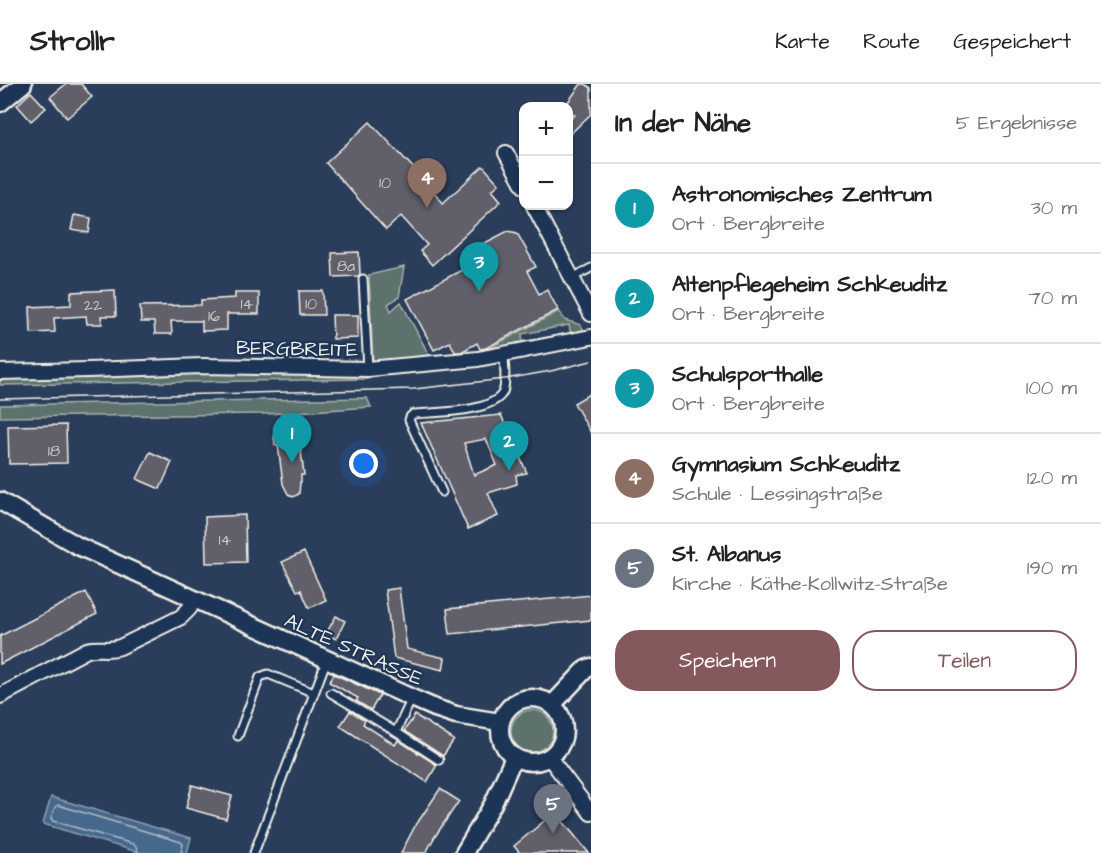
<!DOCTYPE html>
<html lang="de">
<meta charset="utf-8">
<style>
:root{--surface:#fff;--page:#f2f2f2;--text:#222;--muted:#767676;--line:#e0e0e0;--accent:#85585c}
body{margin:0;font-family:"Architects Daughter",sans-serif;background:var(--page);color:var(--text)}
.controls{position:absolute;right:18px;top:18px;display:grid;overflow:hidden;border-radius:12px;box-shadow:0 2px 4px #0004}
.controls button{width:54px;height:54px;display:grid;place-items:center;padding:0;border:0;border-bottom:2px solid var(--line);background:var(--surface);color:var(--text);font:30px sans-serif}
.you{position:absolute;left:364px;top:380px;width:21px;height:21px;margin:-15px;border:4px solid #fff;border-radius:50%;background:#1a73e8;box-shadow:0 0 0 9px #1a73e833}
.badge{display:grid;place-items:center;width:39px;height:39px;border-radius:50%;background:var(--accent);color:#fff;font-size:20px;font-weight:700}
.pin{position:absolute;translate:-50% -50px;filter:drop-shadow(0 2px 3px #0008)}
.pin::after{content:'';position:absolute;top:32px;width:21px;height:18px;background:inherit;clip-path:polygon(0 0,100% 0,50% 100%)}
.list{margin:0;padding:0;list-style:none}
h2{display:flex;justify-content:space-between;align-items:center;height:78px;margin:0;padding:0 24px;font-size:26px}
h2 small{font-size:20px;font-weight:400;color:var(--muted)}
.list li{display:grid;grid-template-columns:39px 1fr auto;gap:18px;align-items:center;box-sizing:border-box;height:90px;padding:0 24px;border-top:2px solid var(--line)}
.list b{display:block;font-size:22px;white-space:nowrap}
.list p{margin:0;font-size:20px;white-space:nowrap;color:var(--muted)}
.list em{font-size:20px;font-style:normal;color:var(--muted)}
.actions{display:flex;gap:12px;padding:18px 24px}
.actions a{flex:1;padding:14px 0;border:2px solid var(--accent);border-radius:24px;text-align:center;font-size:21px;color:var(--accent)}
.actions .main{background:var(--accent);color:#fff}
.map{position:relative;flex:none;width:591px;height:769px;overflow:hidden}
header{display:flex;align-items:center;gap:36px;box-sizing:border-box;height:84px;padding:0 30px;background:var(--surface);border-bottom:2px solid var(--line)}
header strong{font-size:28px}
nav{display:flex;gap:33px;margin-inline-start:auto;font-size:21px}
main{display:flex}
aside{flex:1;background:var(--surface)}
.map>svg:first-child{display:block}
.green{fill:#5d726d;stroke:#a8b2aa;stroke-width:1.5}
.water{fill:#47688d;stroke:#8c9fb1;stroke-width:1.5}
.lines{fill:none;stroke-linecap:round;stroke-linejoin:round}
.shore{stroke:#afbac4;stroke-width:1.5}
.building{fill:#605e6a;stroke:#f4f1e8;stroke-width:1.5;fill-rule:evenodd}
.service-casing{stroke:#f4f1e8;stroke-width:11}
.minor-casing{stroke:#f4f1e8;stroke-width:18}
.tertiary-casing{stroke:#f4f1e8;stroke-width:21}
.service{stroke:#1d3557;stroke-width:7}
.minor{stroke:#1d3557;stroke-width:14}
.tertiary{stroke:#1d3557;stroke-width:16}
.tram{stroke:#f4f1e8;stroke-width:1.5}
.labels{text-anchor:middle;stroke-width:4.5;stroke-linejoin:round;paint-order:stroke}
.number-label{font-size:16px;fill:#cfccc8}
.street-label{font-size:20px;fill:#f4f1e8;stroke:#1d3557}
</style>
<header>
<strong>Strollr</strong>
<nav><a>Karte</a><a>Route</a><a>Gespeichert</a></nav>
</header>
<main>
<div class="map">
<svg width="591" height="769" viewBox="0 0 591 769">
<rect width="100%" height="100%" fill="#2a3d5b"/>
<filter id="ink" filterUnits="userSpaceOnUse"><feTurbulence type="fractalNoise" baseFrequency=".0167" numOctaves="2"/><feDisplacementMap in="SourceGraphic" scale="12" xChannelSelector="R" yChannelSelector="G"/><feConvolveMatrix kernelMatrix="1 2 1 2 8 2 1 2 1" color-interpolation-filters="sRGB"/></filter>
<g filter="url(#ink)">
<g class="green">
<path d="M404 183 399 213 388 220 391 227 401 218 430 273 373 280 369 191Z"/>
<path d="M559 227 565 236 581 241 585 249 571 252 569 241 522 250 523 260 482 268Z"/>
<path d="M307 289 366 291 367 295 0 301V292Z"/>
<path d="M367 314 371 323 266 330 0 333V321Z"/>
<circle cx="532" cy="647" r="21"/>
</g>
<path class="water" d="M51 713 191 754 187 769H141L43 740Z"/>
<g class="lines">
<path class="shore" d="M138 769 137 764 133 760 53 737 51 734 55 723 58 721 181 758 183 760 181 769"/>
</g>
<g class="building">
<path d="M66 0H81L92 13 67 34 50 13Z"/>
<path d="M581 0H585L591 4V30L568 52V38L575 31 568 27V22H565Z"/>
<path d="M31 8 46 24 31 37 17 21Z"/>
<path d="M370 38 420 91 443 119 483 82 499 100 492 106 501 117 432 181 420 167 427 161 401 132 386 146 326 79Z"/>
<path d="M74 131 91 134 89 149 71 146Z"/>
<path d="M508 147 517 149 536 183 527 187 539 210 547 205 558 226 486 264 480 265 477 259 461 268H455L450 258 434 266 407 215 475 179 469 167Z"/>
<path d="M359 168 360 190 358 192 333 193 332 169Z"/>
<path d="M115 206 116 232H101L102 240H87L86 232 54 234 55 248 31 249 30 223 71 221V208Z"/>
<path d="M299 207H323L324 231H300Z"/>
<path d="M235 209H259V230H227V246L202 247V237H171L172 250H155L154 238H141L140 222 201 221V216L235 214Z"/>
<path d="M332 231H358V254L333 255Z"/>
<path d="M591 309V349L574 319Z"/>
<path d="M501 331 527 389 516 391 517 400 488 409 498 432 468 445 421 339ZM486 355 497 381 474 391 464 359Z"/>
<path d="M287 339 293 341 297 346 299 367H301L304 391H301V398H300L299 410 293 413 288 410 283 400 278 361H275L274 353 281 341Z"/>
<path d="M66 341 67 379 9 380 8 342Z"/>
<path d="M150 368 172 378 160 405 137 395Z"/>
<path d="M245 431 246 478 206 479 205 433Z"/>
<path d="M304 468 326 516 309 524 301 506 297 507 282 478Z"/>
<path d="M399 504 407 565 445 574 443 586 394 574 385 506Z"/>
<path d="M86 508 97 530 0 580V552Z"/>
<path d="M591 511V536L450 550 447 525Z"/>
<path d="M336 532 345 537 336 555 326 550Z"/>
<path d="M334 590 380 611 371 626 356 617 358 614 329 598Z"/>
<path d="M350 627 365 636 363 640 395 661 398 656 437 681 427 698 340 642Z"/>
<path d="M415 631 454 656 443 672 404 647Z"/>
<path d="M192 701 232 712 226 735 186 724Z"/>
<path d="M440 705 459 717 434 754 426 769H401L414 744Z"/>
<path d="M555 728 589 769H520L514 762Z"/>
</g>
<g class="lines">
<defs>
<g id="service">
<path d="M572 194 591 184"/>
<path d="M363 195 368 285"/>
<path d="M442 408 409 336 410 333 413 330C435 328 493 329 503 308 507 298 504 282 504 270"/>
<path d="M331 609 396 648"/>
<path d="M412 614 396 648 439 676"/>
<path d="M238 652 260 593 268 590 314 609"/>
<path d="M254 769 327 575"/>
</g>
<g id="minor">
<path d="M506 69 524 102"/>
<path d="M534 122 591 230"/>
<path d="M0 288 88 286 202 282 368 285 478 275 591 253"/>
<path d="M0 612 87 566C99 563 108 567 120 563L181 533 189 525 194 516"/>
<path d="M549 673 591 729"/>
</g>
<g id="tertiary">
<path d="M0 19 23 0"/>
<path d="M0 417 78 462 412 614 435 624 456 631 500 638"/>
<circle cx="532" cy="646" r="32"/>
<path d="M552 621 586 585 591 583"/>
<path d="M464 769 493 720 514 673"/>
</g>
</defs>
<use href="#service" class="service-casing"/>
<use href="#minor" class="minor-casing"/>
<use href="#tertiary" class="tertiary-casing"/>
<use href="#service" class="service"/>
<use href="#minor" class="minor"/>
<use href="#tertiary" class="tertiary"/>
<path class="tram" d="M0 315 414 305 505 295 551 287 591 277"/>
</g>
</g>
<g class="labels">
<g class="number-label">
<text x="385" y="104">10</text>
<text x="346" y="187">8a</text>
<text x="247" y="225">14</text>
<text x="311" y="225">10</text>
<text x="93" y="226">22</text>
<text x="214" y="237">16</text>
<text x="54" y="372">18</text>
<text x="225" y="461">14</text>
</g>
<g class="street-label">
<text transform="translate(297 264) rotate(1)" y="7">BERGBREITE</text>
<text transform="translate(354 565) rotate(24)" y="7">ALTE STRASSE</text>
</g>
</g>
</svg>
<div class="controls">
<button>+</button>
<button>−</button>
</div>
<div class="you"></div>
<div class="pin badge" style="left:292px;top:379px;background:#0f9aa8">1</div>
<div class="pin badge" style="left:509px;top:387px;background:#0f9aa8">2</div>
<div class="pin badge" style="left:479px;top:208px;background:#0f9aa8">3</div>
<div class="pin badge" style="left:427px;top:124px;background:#8d6e63">4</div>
<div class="pin badge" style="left:553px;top:750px;background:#6b7280">5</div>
</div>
<aside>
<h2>In der Nähe<small>5 Ergebnisse</small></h2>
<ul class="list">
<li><span class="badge" style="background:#0f9aa8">1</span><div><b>Astronomisches Zentrum</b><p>Ort · Bergbreite</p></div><em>30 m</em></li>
<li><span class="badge" style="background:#0f9aa8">2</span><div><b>Altenpflegeheim Schkeuditz</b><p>Ort · Bergbreite</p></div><em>70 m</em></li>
<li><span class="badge" style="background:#0f9aa8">3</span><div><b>Schulsporthalle</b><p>Ort · Bergbreite</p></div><em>100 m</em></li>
<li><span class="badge" style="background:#8d6e63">4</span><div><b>Gymnasium Schkeuditz</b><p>Schule · Lessingstraße</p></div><em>120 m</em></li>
<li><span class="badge" style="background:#6b7280">5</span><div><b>St. Albanus</b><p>Kirche · Käthe-Kollwitz-Straße</p></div><em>190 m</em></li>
</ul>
<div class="actions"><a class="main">Speichern</a><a>Teilen</a></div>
</aside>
</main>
